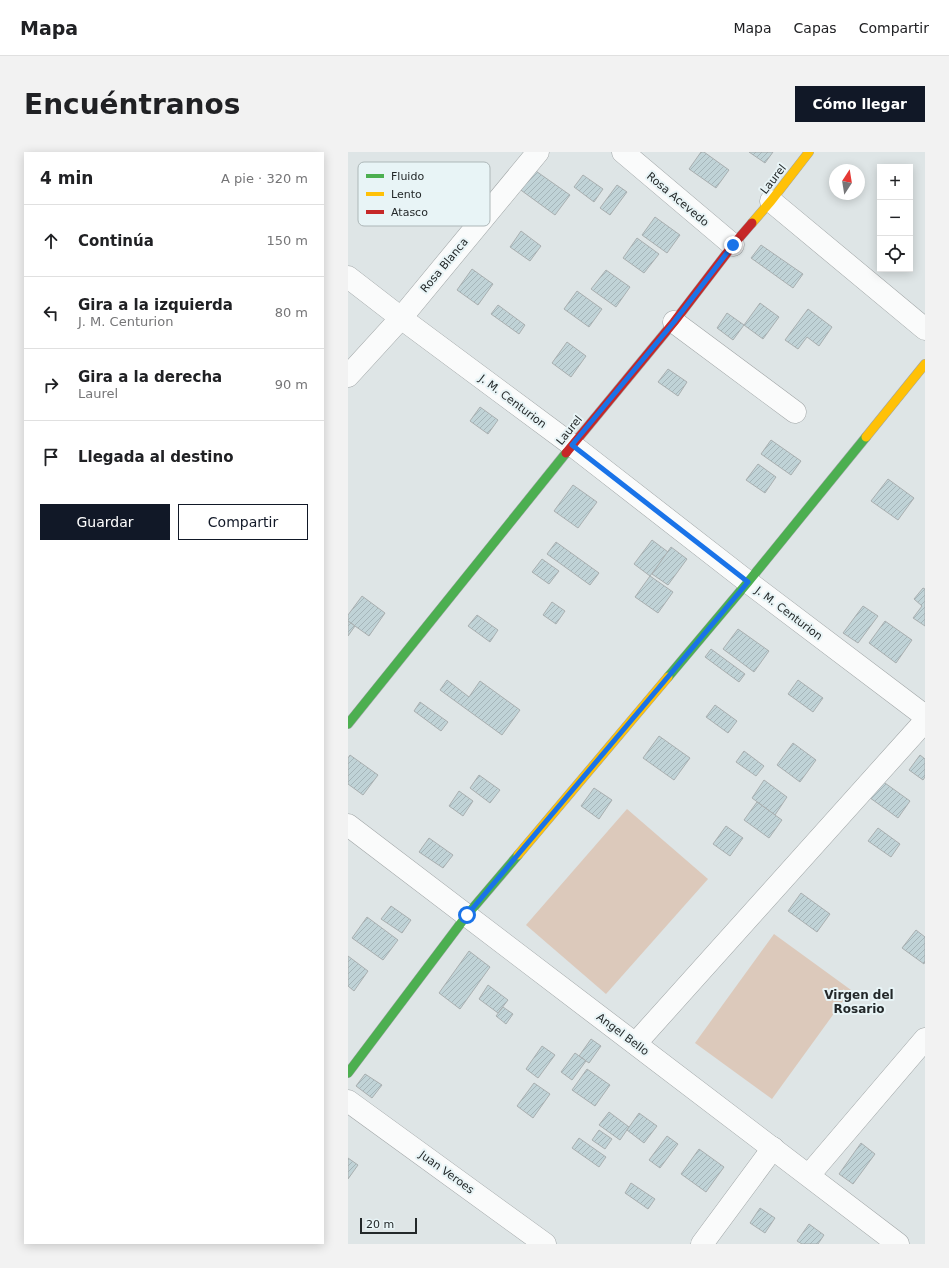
<!DOCTYPE html>
<html lang="es">
<meta charset="utf-8">
<style>
:root{--surface:#fff;--page:#f2f2f2;--text:#202124;--muted:#757577;--line:#e0e0e0;--accent:#111827}
body{margin:0;font-family:"DejaVu Sans",sans-serif;background:var(--page);color:var(--text)}
.controls{position:absolute;right:12px;top:12px;display:grid;overflow:hidden;border-radius:0px;box-shadow:0 2px 10px #0003}
.controls button{width:36px;height:36px;display:grid;place-items:center;padding:0;border:0;border-bottom:1px solid var(--line);background:var(--surface);color:var(--text);font:20px sans-serif}
.compass{position:absolute;left:481px;top:12px;width:36px;height:36px;border-radius:50%;background:var(--surface);box-shadow:0 2px 10px #0003;rotate:12deg}
.scale{position:absolute;left:12px;bottom:10px;width:57px;box-sizing:border-box;padding-left:4px;border:2px solid #232829;border-top:0;font-size:11px;line-height:14px;white-space:nowrap;color:#232829;-webkit-text-stroke:3px #e8f4f6;paint-order:stroke}
.stop{position:absolute;width:12px;height:12px;margin:-9px;border:3px solid #1a73e8;border-radius:50%;background:#fff}
.stop.end{background:#1a73e8;border-color:#fff;box-shadow:0 1px 4px #0008}
.list{margin:0;padding:0;list-style:none}
h2{display:flex;justify-content:space-between;align-items:center;height:52px;margin:0;padding:0 16px;font-size:17px}
h2 small{font-size:13px;font-weight:400;color:var(--muted)}
.list li{display:grid;grid-template-columns:26px 1fr auto;gap:12px;align-items:center;box-sizing:border-box;height:72px;padding:0 16px;border-top:1px solid var(--line)}
.list b{display:block;font-size:15px;white-space:nowrap}
.list p{margin:0;font-size:13px;white-space:nowrap;color:var(--muted)}
.list em{font-size:13px;font-style:normal;color:var(--muted)}
.actions{display:flex;gap:8px;padding:12px 16px}
.actions a{flex:1;padding:9px 0;border:1px solid var(--accent);border-radius:0px;text-align:center;font-size:14px;color:var(--accent)}
.actions .main{background:var(--accent);color:#fff}
.icon{flex:none;width:22px;height:22px;fill:none;stroke:currentColor;stroke-width:2;stroke-linecap:round;stroke-linejoin:round}
.map{position:relative;flex:none;width:577px;height:1092px;overflow:hidden;border-radius:0px}
header{display:flex;align-items:center;gap:24px;box-sizing:border-box;height:56px;padding:0 20px;background:var(--surface);border-bottom:1px solid var(--line)}
header strong{font-size:19px}
nav{display:flex;gap:22px;margin-inline-start:auto;font-size:14px}
.intro{display:flex;align-items:center;justify-content:space-between;box-sizing:border-box;height:96px;padding:0 24px}
h1{margin:0;font-size:28px}
.button{padding:10px 18px;border-radius:0px;background:var(--accent);color:#fff;font-size:14px;font-weight:700}
main{display:flex;gap:24px;padding:0 24px}
aside{flex:1;background:var(--surface);border-radius:0px;box-shadow:0 2px 10px #0003}
.map>svg:first-child{display:block}
.park{fill:#dcc9bb}
.building{fill:url(#building-hatch);stroke:#a9afb0}
.lines{fill:none;stroke-linecap:round;stroke-linejoin:round}
.street-casing{stroke:#a0a5a6;stroke-width:23}
.fast-casing{stroke:#a0a5a6;stroke-width:10}
.slow-casing{stroke:#a0a5a6;stroke-width:10}
.jam-casing{stroke:#a0a5a6;stroke-width:10}
.street{stroke:#fafbfb;stroke-width:22}
.fast{stroke:#4caf50;stroke-width:9}
.slow{stroke:#ffc107;stroke-width:9}
.jam{stroke:#c62828;stroke-width:9}
.route{stroke:#1a73e8;stroke-width:5}
.labels{text-anchor:middle;stroke-width:4;stroke-linejoin:round;paint-order:stroke}
.street-label{font-size:11px;fill:#232829;stroke:#e8f4f6}
.neighbourhood-label{font-size:12px;font-weight:bold;fill:#232829;stroke:#e8f4f6}
.key{fill:#e8f4f6;stroke:#adb7b8;stroke-width:1}
.key-label{font-size:11px;fill:#232829}
</style>
<header>
<strong>Mapa</strong>
<nav><a>Mapa</a><a>Capas</a><a>Compartir</a></nav>
</header>
<div class="intro"><h1>Encuéntranos</h1><a class="button">Cómo llegar</a></div>
<main>
<aside>
<h2>4 min<small>A pie · 320 m</small></h2>
<ul class="list">
<li><svg class="icon" aria-label="ahead" viewBox="0 0 24 24"><path d="M12 20V5M6 11l6-6 6 6"/></svg><div><b>Continúa</b></div><em>150 m</em></li>
<li><svg class="icon" aria-label="left" viewBox="0 0 24 24"><path d="M17 20v-9H6M10 6l-5 5 5 5"/></svg><div><b>Gira a la izquierda</b><p>J. M. Centurion</p></div><em>80 m</em></li>
<li><svg class="icon" aria-label="right" viewBox="0 0 24 24"><path d="M7 20v-9h11M14 6l5 5-5 5"/></svg><div><b>Gira a la derecha</b><p>Laurel</p></div><em>90 m</em></li>
<li><svg class="icon" aria-label="arrive" viewBox="0 0 24 24"><path d="M6 21V4h12l-3 4 3 4H6"/></svg><div><b>Llegada al destino</b></div></li>
</ul>
<div class="actions"><a class="main">Guardar</a><a>Compartir</a></div>
</aside>
<div class="map">
<svg width="577" height="1092" viewBox="0 0 577 1092">
<defs>
<pattern id="building-hatch" width="6" height="6" patternUnits="userSpaceOnUse"><rect width="6" height="6" fill="#c0d3d7"/><path d="M-1 1l2-2M0 6l6-6M5 7l2-2" fill="none" stroke="#a5b5b9"/></pattern>
</defs>
<rect width="100%" height="100%" fill="#dee5e6"/>
<g class="park">
<path d="M279 657 360 727 258 842 178 773Z"/>
<path d="M426 782 503 838 424 947 347 891Z"/>
</g>
<g class="building">
<path d="M353 0H356L381 18 368 36 341 17Z"/>
<path d="M401 0H425L417 11Z"/>
<path d="M185 17 222 43 207 63 170 36Z"/>
<path d="M235 23 255 37 246 50 226 35Z"/>
<path d="M269 33 279 40 262 63 252 56Z"/>
<path d="M307 65 332 83 319 101 294 83Z"/>
<path d="M173 79 193 94 182 109 162 95Z"/>
<path d="M289 86 311 102 296 121 275 106Z"/>
<path d="M413 93 455 122 445 136 403 106Z"/>
<path d="M124 117 145 132 130 153 109 138Z"/>
<path d="M258 118 282 135 268 155 243 137Z"/>
<path d="M229 139 254 157 241 175 216 157Z"/>
<path d="M412 151 431 165 415 187 396 173Z"/>
<path d="M150 153 177 173 171 182 143 162Z"/>
<path d="M460 157 484 175 471 194 459 185 450 197 437 188Z"/>
<path d="M379 161 396 173 385 188 369 176Z"/>
<path d="M219 190 238 204 223 225 204 211Z"/>
<path d="M320 217 339 230 330 244 310 230Z"/>
<path d="M132 255 150 268 140 282 122 269Z"/>
<path d="M423 288 453 309 443 323 413 302Z"/>
<path d="M410 312 428 325 417 341 398 328Z"/>
<path d="M540 327 566 346 550 368 523 349Z"/>
<path d="M225 333 249 350 230 376 206 359Z"/>
<path d="M304 388 320 400 302 424 286 412Z"/>
<path d="M208 390 251 421 242 433 199 402Z"/>
<path d="M323 395 339 407 320 433 304 422Z"/>
<path d="M194 407 211 419 201 432 184 420Z"/>
<path d="M302 424 325 440 310 461 287 445Z"/>
<path d="M575 436 577 437V474L565 466 574 454 566 447Z"/>
<path d="M14 444 37 461 21 484 0 469V463Z"/>
<path d="M204 450 217 459 208 472 195 463Z"/>
<path d="M515 454 530 464 510 491 495 481Z"/>
<path d="M129 463 150 478 142 490 120 474Z"/>
<path d="M0 469 7 474 0 484Z"/>
<path d="M537 469 564 488 548 511 521 491Z"/>
<path d="M390 477 421 499 406 520 375 497Z"/>
<path d="M363 497 397 522 391 530 357 505Z"/>
<path d="M99 528 121 545 132 529 172 558 154 583 92 538Z"/>
<path d="M450 528 475 546 465 560 440 542Z"/>
<path d="M72 550 100 570 93 579 66 559Z"/>
<path d="M367 553 389 569 380 581 358 565Z"/>
<path d="M311 584 342 606 326 628 295 606Z"/>
<path d="M445 591 468 608 452 630 429 613Z"/>
<path d="M396 599 416 614 408 624 388 610Z"/>
<path d="M2 603 30 623 15 643 0 632V606Z"/>
<path d="M572 603 577 607V625L575 628 561 618Z"/>
<path d="M131 623 152 638 142 651 122 636Z"/>
<path d="M530 626 562 649 550 666 518 643Z"/>
<path d="M416 628 439 645 427 663 404 646Z"/>
<path d="M246 636 264 648 251 667 233 654Z"/>
<path d="M111 639 125 649 115 664 101 654Z"/>
<path d="M409 650 434 668 421 686 396 668Z"/>
<path d="M378 674 395 686 382 704 365 692Z"/>
<path d="M530 676 552 692 543 705 520 689Z"/>
<path d="M81 686 105 703 95 716 71 700Z"/>
<path d="M453 741 482 762 469 780 440 759Z"/>
<path d="M43 754 63 768 54 781 33 767Z"/>
<path d="M19 765 50 788 35 808 4 786Z"/>
<path d="M568 778 577 785V809L576 812 554 796Z"/>
<path d="M121 799 142 815 112 857 91 841Z"/>
<path d="M0 804 20 819 6 839 0 834Z"/>
<path d="M140 833 160 848 150 861 131 847Z"/>
<path d="M155 855 165 862 158 872 148 864Z"/>
<path d="M243 887 253 894 241 911 231 904Z"/>
<path d="M194 894 207 903 190 926 178 917Z"/>
<path d="M227 901 238 909 224 928 213 920Z"/>
<path d="M239 917 262 933 247 954 224 938Z"/>
<path d="M17 922 34 933 24 946 8 934Z"/>
<path d="M186 931 202 942 185 966 169 954Z"/>
<path d="M261 960 281 975 272 988 251 973Z"/>
<path d="M291 961 309 974 296 991 279 978Z"/>
<path d="M251 978 264 987 257 997 244 988Z"/>
<path d="M319 984 330 992 312 1016 301 1008Z"/>
<path d="M231 986 258 1005 251 1015 224 996Z"/>
<path d="M513 991 527 1002 505 1032 491 1022Z"/>
<path d="M351 997 376 1015 358 1040 333 1022Z"/>
<path d="M0 1006 10 1013 0 1027Z"/>
<path d="M283 1031 307 1047 300 1057 277 1041Z"/>
<path d="M412 1056 427 1066 417 1081 402 1071Z"/>
<path d="M461 1072 476 1083 470 1092H454L449 1089Z"/>
</g>
<g class="lines">
<defs>
<g id="street">
<path d="M275 0 385 93"/>
<path d="M423 49 577 177"/>
<path d="M0 125 53 166 224 293 400 430 577 564"/>
<path d="M326 170 447 260"/>
<path d="M0 224 53 166 190 0"/>
<path d="M0 673 550 1092"/>
<path d="M288 891 577 569"/>
<path d="M0 949 197 1092"/>
<path d="M461 1023 577 887"/>
<path d="M354 1092 425 996"/>
</g>
<g id="fast">
<path d="M320 525 400 430 518 285"/>
<path d="M0 572 218 301"/>
<path d="M0 921 119 763 170 703"/>
</g>
<g id="slow">
<path d="M404 71 423 49 461 0"/>
<path d="M518 285 577 212"/>
<path d="M170 703 320 525"/>
</g>
<path id="jam" d="M218 301 326 170 385 93 404 71"/>
</defs>
<use href="#street" class="street-casing"/>
<use href="#fast" class="fast-casing"/>
<use href="#slow" class="slow-casing"/>
<use href="#jam" class="jam-casing"/>
<use href="#street" class="street"/>
<use href="#fast" class="fast"/>
<use href="#slow" class="slow"/>
<use href="#jam" class="jam"/>
</g>
<g class="lines">
<path class="route" d="M119 763 400 430 224 293 326 170 385 93"/>
</g>
<g class="labels">
<g class="street-label">
<text transform="translate(425 27) rotate(-52)" y="4">Laurel</text>
<text transform="translate(330 47) rotate(40)" y="4">Rosa Acevedo</text>
<text transform="translate(96 113) rotate(-50)" y="4">Rosa Blanca</text>
<text transform="translate(165 249) rotate(37)" y="4">J. M. Centurion</text>
<text transform="translate(221 278) rotate(-51)" y="4">Laurel</text>
<text transform="translate(441 461) rotate(37)" y="4">J. M. Centurion</text>
<text transform="translate(275 882) rotate(37)" y="4">Angel Bello</text>
<text transform="translate(99 1020) rotate(36)" y="4">Juan Veroes</text>
</g>
<g class="neighbourhood-label">
<text x="511" y="847">Virgen del<tspan x="511" dy="14">Rosario</tspan></text>
</g>
</g>
<rect x="10" y="10" width="132" height="64" rx="6" class="key"/>
<rect x="18" y="22" width="18" height="4" fill="#4caf50"/>
<rect x="18" y="40" width="18" height="4" fill="#ffc107"/>
<rect x="18" y="58" width="18" height="4" fill="#c62828"/>
<g class="key-label">
<text x="43" y="28">Fluido</text>
<text x="43" y="46">Lento</text>
<text x="43" y="64">Atasco</text>
</g>
</svg>
<div class="controls">
<button>+</button>
<button>−</button>
<button><svg class="icon" aria-label="locate" viewBox="0 0 24 24"><circle cx="12" cy="12" r="6"/><path d="M12 2v4M12 18v4M2 12h4M18 12h4"/></svg></button>
</div>
<svg class="compass" viewBox="-18 -18 36 36"><path d="M0-13l5 13h-10z" fill="#e53935"/><path d="M0 13l5-13h-10z" fill="#757577"/></svg>
<div class="scale">20 m</div>
<div class="stop" style="left:119px;top:763px"></div>
<div class="stop end" style="left:385px;top:93px"></div>
</div>
</main>
